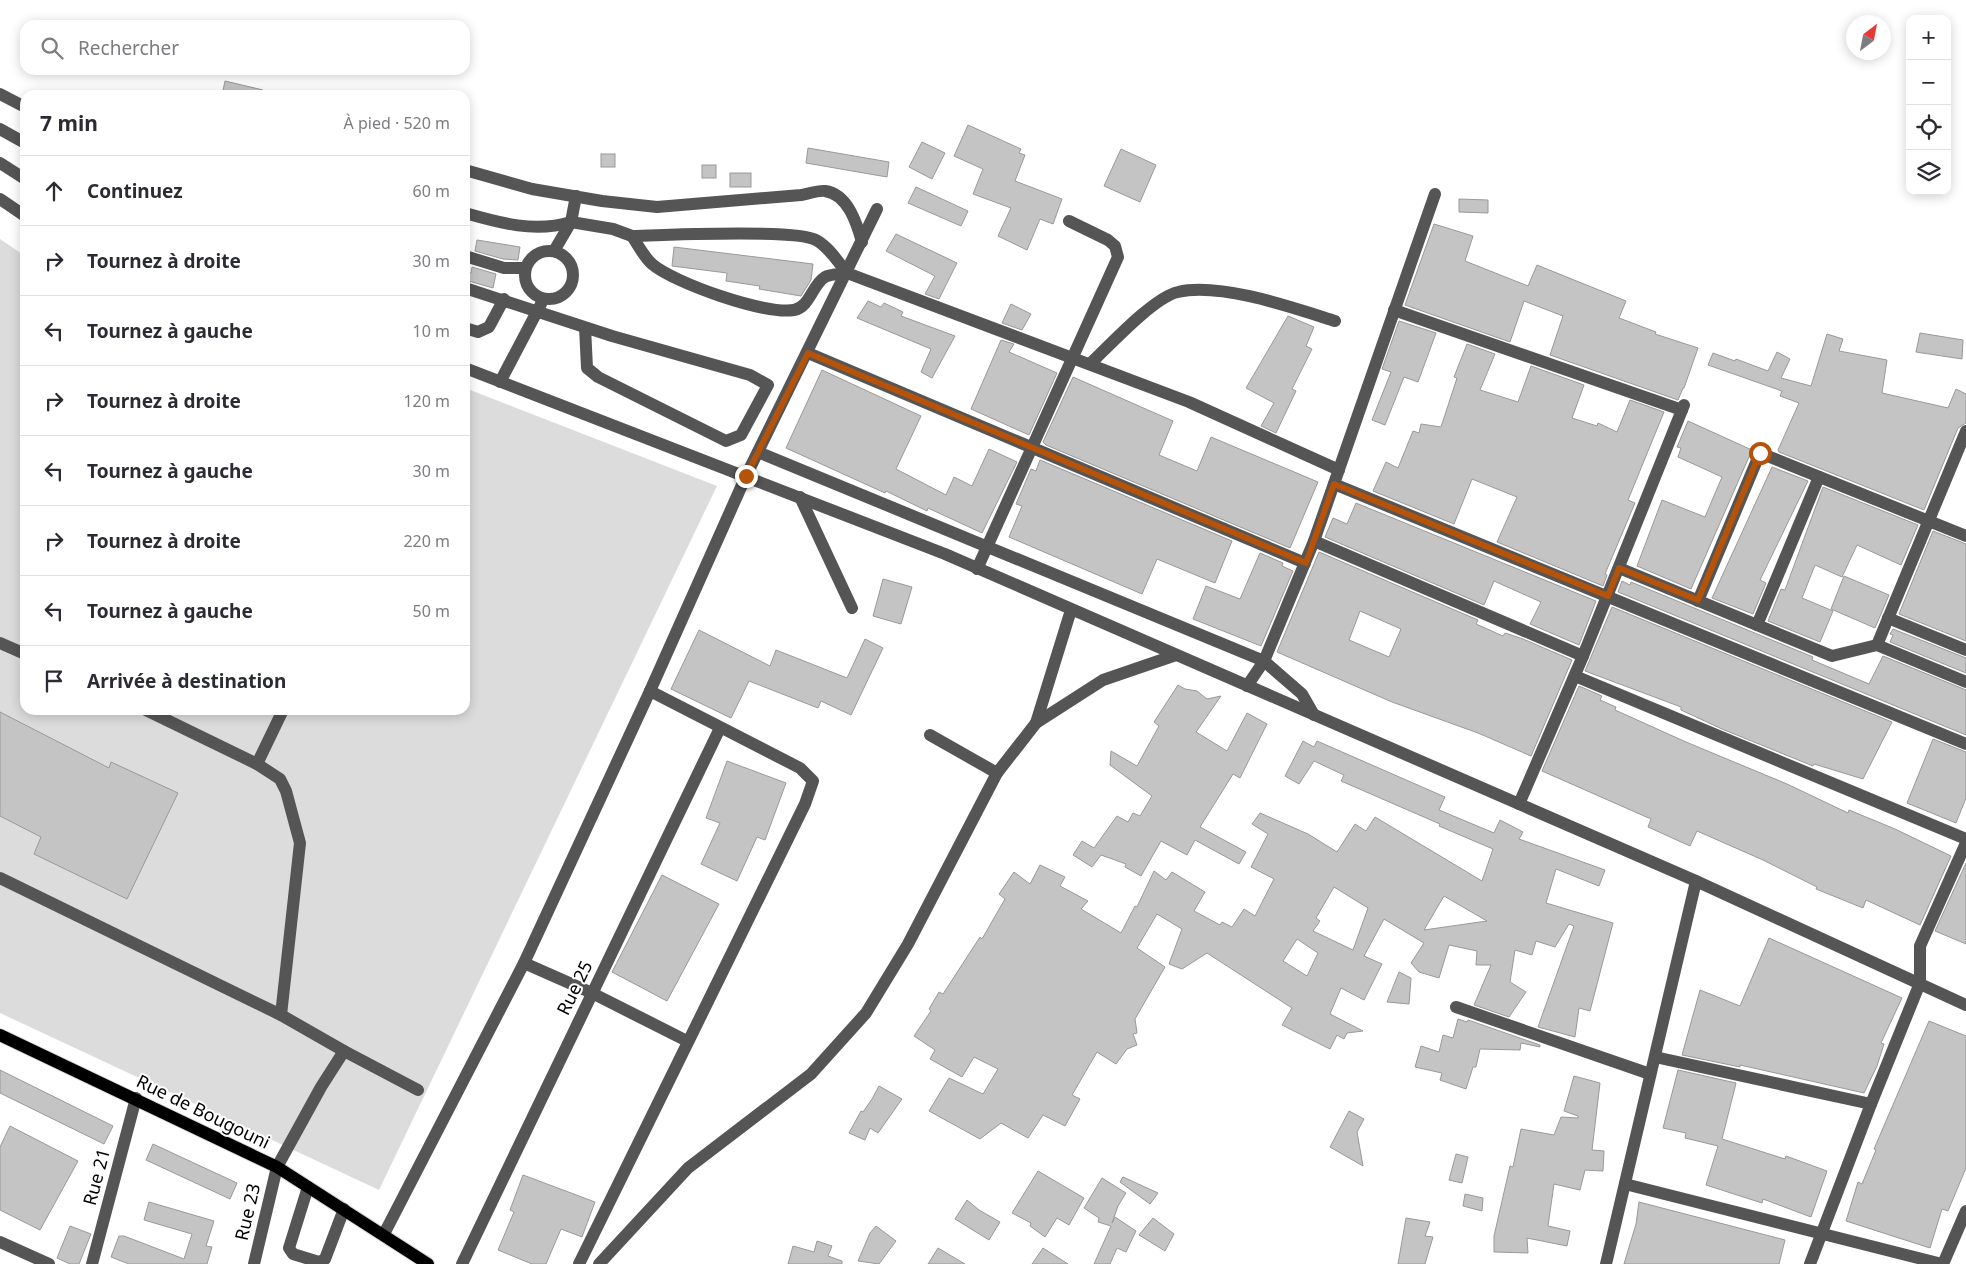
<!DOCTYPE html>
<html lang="fr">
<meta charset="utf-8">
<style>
:root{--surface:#fff;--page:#f2f2f3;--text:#2b2b33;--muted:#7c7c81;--line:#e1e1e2}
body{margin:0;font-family:"Noto Sans",sans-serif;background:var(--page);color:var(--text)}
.controls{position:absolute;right:15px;top:15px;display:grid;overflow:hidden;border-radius:10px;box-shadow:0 2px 12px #0003}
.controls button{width:45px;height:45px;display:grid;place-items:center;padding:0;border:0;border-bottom:1px solid var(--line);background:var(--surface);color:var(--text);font:25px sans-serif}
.compass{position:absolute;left:1846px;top:15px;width:45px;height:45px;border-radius:50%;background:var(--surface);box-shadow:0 2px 12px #0003;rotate:32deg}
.stop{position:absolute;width:15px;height:15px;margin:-11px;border:4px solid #b45309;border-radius:50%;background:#fff}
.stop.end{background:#b45309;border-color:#fff;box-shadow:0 1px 5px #0008}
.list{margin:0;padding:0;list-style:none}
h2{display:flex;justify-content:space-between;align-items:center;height:65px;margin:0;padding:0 20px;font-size:21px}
h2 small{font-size:16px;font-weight:400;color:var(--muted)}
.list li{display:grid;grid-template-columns:32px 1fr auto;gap:15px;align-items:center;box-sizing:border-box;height:70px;padding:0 20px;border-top:1px solid var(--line)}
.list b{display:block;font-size:19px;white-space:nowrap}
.list em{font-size:16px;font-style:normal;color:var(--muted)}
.icon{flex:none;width:28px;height:28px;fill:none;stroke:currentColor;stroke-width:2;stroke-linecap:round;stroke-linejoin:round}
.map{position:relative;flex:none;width:1966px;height:1264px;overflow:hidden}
.search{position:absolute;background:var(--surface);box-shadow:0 2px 12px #0003;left:20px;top:20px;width:450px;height:55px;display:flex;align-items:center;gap:12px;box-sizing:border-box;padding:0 18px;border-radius:15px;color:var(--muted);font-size:19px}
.panel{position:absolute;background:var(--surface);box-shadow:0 2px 12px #0003;left:20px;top:90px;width:450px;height:625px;border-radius:15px}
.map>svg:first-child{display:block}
.green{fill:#dcdcdc}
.building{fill:#c4c4c4;stroke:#999;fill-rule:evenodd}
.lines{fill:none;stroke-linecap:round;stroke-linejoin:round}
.major-casing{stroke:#dbdbdb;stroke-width:14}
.minor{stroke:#555;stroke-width:12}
.major{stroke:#000;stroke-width:12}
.route{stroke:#b45309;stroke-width:6}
.labels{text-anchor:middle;stroke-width:4;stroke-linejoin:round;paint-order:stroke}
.street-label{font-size:18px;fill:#000;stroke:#fff}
</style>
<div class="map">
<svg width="1966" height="1264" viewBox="0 0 1966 1264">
<rect width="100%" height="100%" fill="#fff"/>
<path class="green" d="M0 239 25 256V710H465V388L717 486 379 1190 0 1013Z"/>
<g class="building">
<path d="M225 81 263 90V95H222Z"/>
<path d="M968 125 1021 149 1019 153 1025 155 1015 181 1062 199 1053 224 1040 219 1027 250 998 236 1011 208 973 194 983 169 954 156Z"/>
<path d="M922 142 945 153 932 179 909 167Z"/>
<path d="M808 148 889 162 887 177 806 163Z"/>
<path d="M1121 149 1156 165 1140 202 1104 186Z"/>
<rect x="601" y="154" width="14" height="13"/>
<rect x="702" y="165" width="14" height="13"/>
<rect x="730" y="173" width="21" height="14"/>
<path d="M916 187 968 211 961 226 908 203Z"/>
<path d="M1459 199 1488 200V213L1459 212Z"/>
<path d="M1434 224 1473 236 1465 261 1528 286 1537 265 1626 301 1619 318 1656 332 1655 334 1698 348 1684 388H1683L1678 400 1550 355 1563 316 1524 301 1510 342 1405 305Z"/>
<path d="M896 234 957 263 939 299 925 294 935 276 886 251Z"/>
<path d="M477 240 520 247 518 260 503 259 475 251Z"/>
<path d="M674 247 813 264 811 280 801 296 759 289 760 286 726 281 727 273 672 266Z"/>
<path d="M472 267 496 274 493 288 465 280 467 272 471 273Z"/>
<path d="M868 301 881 307 884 303 903 312 901 316 955 336 932 378 921 372 931 349 857 318Z"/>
<path d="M1011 304 1031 314 1022 330 1002 323Z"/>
<path d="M1288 316 1314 327 1306 346 1312 349 1292 389 1296 391 1276 433 1261 426 1274 403 1246 388Z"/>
<path d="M1399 321 1436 333 1418 382 1404 377 1385 425 1372 420 1391 372 1382 369Z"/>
<path d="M1920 333 1963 340 1962 359 1916 352Z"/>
<path d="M1827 334 1843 339 1839 351 1887 360 1882 393 1948 408 1956 389 1966 394V423L1958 428 1924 510 1779 452 1778 450 1799 403 1780 396 1782 391 1708 365 1713 353 1735 361 1736 359 1768 371 1777 352 1790 359 1781 378 1811 386Z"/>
<path d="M1001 340 1014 344 1009 352 1057 373 1029 435 971 409Z"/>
<path d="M1467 344 1495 354 1480 390 1518 402 1531 366 1584 385 1572 418 1597 426 1598 423 1617 432 1630 400 1664 412 1628 500 1635 503 1605 574 1607 575 1603 586 1497 542 1517 497 1472 479 1454 524 1373 491 1386 462 1398 468 1413 431 1419 433 1421 424 1441 427 1457 378 1454 377Z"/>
<path d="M822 370 921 416 896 469 946 495 954 477 972 486 989 449 1017 462 982 533 928 508 927 511 886 491 885 493 786 448Z"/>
<path d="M1073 377 1173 421 1159 455 1197 471 1211 437 1318 482 1290 548 1046 445 1043 442Z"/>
<path d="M1688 421 1752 450 1691 589 1637 566 1662 500 1705 517 1722 477 1678 457 1681 448 1677 447Z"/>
<path d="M1040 460 1232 541 1215 583 1157 559 1142 594 1009 537 1022 506 1016 504 1031 469 1036 471Z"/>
<path d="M1772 467 1808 481 1760 580 1766 583 1753 614 1712 598Z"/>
<path d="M1823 487 1918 525 1901 565 1857 545 1842 577 1815 565 1802 598 1833 611 1820 642 1768 621 1781 589 1785 590Z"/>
<path d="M1356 503 1596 601 1579 645 1530 624 1541 602 1494 581 1484 605 1325 537 1333 518 1347 524Z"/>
<path d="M1933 531 1966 544V641L1899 614Z"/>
<path d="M1319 552 1478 620 1476 624 1503 636 1505 633 1523 639 1572 660 1531 756 1478 733 1392 702 1277 652ZM1360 611 1401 629 1389 657 1349 640Z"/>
<path d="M1260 553 1283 563 1282 566 1293 571 1261 646 1193 619 1206 586 1240 599Z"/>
<path d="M1844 576 1889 595 1875 628 1831 609Z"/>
<path d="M883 579 912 587 901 624 873 616Z"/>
<path d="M1622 581 1630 585 1631 582 1813 657 1812 660 1869 684 1883 656 1966 690V735L1618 592Z"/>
<path d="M1612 607 1892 722 1863 779 1814 764 1813 766 1722 729 1681 710V707L1585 671Z"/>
<path d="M1893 629 1966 658V673L1890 642 1893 635 1890 634Z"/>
<path d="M699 630 770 666 776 650 847 678 865 639 883 648 851 715 821 701 818 708 749 681 731 718 671 689Z"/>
<path d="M1178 685 1185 689 1197 691 1207 699 1221 696 1196 732 1227 751 1247 713 1267 724 1240 778 1233 774 1200 827 1246 852 1239 864 1195 840 1187 855 1161 841 1141 876 1125 867 1126 864 1101 855 1092 867 1073 855 1082 841 1094 848 1117 816 1128 822 1133 813 1140 816 1152 796 1110 765 1111 751 1137 766 1159 726 1154 722Z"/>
<path d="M1579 686 1602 696 1600 700 1616 707 1615 710 1686 742 1787 784 1848 813 1849 810 1895 829 1951 856 1920 925 1866 900 1863 908 1816 889 1817 887 1763 860 1697 831 1690 846 1648 827 1651 819 1542 771Z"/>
<path d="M0 712 109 768 111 762 178 793 127 899 34 854 41 837 0 816Z"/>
<path d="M1933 739 1966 752V798L1956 823 1907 803Z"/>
<path d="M1303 741 1314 747 1317 741 1445 797 1439 810 1494 833 1500 820 1523 832 1519 839 1605 870 1599 886 1556 869 1546 903 1613 923 1590 1011 1579 1008 1575 1037 1538 1027 1574 926 1569 924 1555 947 1536 941 1532 955 1515 950 1510 982 1526 992 1509 1017 1474 1005 1491 965H1476L1477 951 1449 945 1439 978 1419 972 1411 963 1424 943 1384 919 1364 956 1382 964 1364 1000 1341 988 1330 1014 1363 1031 1347 1033 1344 1039 1337 1035 1330 1049 1282 1025 1292 1008 1207 953 1182 969 1169 964 1182 929 1157 914 1137 948 1165 967 1135 1019 1137 1033 1133 1034 1137 1045 1127 1049 1116 1064 1097 1052 1072 1095 1080 1099 1065 1126 1043 1115 1028 1138 1001 1123 980 1139 929 1111 949 1078 983 1094 998 1069 974 1057 962 1077 930 1059 935 1050 914 1036 931 1011 929 1009 939 992 943 994 980 937 982 939 1005 899 999 894 1014 872 1030 884 1040 865 1065 877 1060 886 1088 901 1081 909 1121 933 1135 906 1137 907 1154 871 1166 880 1172 872 1205 892 1194 911 1220 925 1222 922 1232 927 1244 909 1255 916 1274 879 1251 867 1268 834 1252 824 1260 813 1308 834 1337 852 1355 824 1366 831 1375 817 1482 881 1493 849 1439 826 1440 824 1341 781 1344 775 1314 761 1299 784 1285 776ZM1334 887 1368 908 1353 950 1313 931 1320 921 1316 918ZM1444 896 1487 921 1424 930ZM1297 939 1318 953 1307 976 1283 961Z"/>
<path d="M727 761 786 783 765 840 757 837 737 881 701 864 720 823 706 818Z"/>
<path d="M1966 863V944L1935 931Z"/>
<path d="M662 875 719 904 667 1001 612 972Z"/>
<path d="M1769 938 1902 998 1881 1043 1884 1044 1877 1066 1864 1093 1740 1065V1067L1682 1055 1700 990 1740 1006Z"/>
<path d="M1399 972 1411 978 1409 1004 1387 1002Z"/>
<path d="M1458 1019 1467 1022 1468 1020 1540 1045V1047L1521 1043 1520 1050 1480 1049 1476 1067H1473L1466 1089 1440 1080 1442 1073 1415 1067 1421 1046 1439 1052 1443 1035 1453 1038Z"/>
<path d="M1929 1021 1966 1036V1168L1948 1211 1942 1209 1930 1248 1846 1221 1858 1182 1862 1184 1876 1150 1874 1149Z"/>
<path d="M0 1070 113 1126 104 1144 0 1093Z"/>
<path d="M1678 1070 1736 1083 1722 1139 1785 1159 1786 1156 1827 1171 1811 1217 1763 1199 1762 1203 1706 1185 1718 1146 1685 1138 1686 1133 1663 1128Z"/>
<path d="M1574 1076 1600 1083 1592 1150 1604 1151 1603 1171 1585 1170 1580 1190 1554 1184 1548 1226 1570 1231 1567 1246 1527 1238 1528 1253 1494 1252V1236L1510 1166 1513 1167 1521 1129 1554 1135 1561 1117 1578 1118V1116L1564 1111Z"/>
<path d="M879 1086 902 1099 878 1133 870 1128 865 1140 849 1133 861 1111 863 1112 872 1099Z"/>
<path d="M1349 1111 1364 1119 1357 1132 1363 1166 1330 1147Z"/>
<path d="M10 1126 78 1161 40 1230 0 1210V1147Z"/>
<path d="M153 1144 237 1183 230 1199 146 1160Z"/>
<path d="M1456 1154 1468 1157 1462 1183 1449 1180Z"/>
<path d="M1038 1171 1084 1198 1069 1225 1057 1218 1045 1237 1030 1226 1031 1223 1012 1213Z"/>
<path d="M523 1175 595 1202 582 1237 561 1229 546 1264H532L498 1250 514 1212 510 1210Z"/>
<path d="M1123 1177 1158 1193 1150 1204 1120 1182Z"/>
<path d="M1102 1178 1126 1193 1118 1206 1112 1223 1115 1217 1136 1231 1126 1252 1117 1248 1110 1264H1094L1111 1226 1098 1222 1099 1218 1084 1208Z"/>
<path d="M1465 1194 1483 1198 1482 1211 1463 1206Z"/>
<path d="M967 1200 979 1210 1000 1222 989 1240 955 1219Z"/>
<path d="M149 1202 214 1221 206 1246 212 1247 207 1264H129L111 1257 119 1236H124L184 1259 192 1234 144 1220Z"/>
<path d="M1639 1202 1785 1240 1779 1264H1624L1636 1224Z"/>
<path d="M1153 1218 1174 1234 1165 1251 1139 1235Z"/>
<path d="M1406 1218 1430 1222 1425 1236 1433 1237 1425 1264H1398Z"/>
<path d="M70 1226 91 1234 79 1264H70L57 1258Z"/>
<path d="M876 1226 896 1241 879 1264 858 1261 870 1233Z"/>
<path d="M817 1241 832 1246 828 1256 842 1261V1264H788L793 1246 814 1252Z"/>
<path d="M938 1248 965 1264H928Z"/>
<path d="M1043 1248 1068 1264H1032Z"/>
</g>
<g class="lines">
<defs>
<path id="major" d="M0 1035 277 1167 428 1264"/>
</defs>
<use href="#major" class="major-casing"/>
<g class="minor">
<path d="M0 94 25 107"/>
<path d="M0 129 25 143"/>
<path d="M0 163 25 179"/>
<path d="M465 170 532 189 602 201 657 207 801 195C808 194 818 190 825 191 848 194 857 224 862 242"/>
<path d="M0 199 25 216"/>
<path d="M465 213C500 223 535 233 571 222L576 196"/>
<circle cx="549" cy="275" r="24"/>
<path d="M554 251 571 222 613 229 632 236"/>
<path d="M465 256 504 268H525"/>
<path d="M847 273C838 262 829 247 816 240 797 229 662 235 632 236 638 245 644 257 652 264 674 283 765 315 794 310 810 307 812 285 825 277 830 274 841 274 847 273L1189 402 1339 470"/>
<path d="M465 288 612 336 750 375 768 385 741 435 726 441 598 377 587 368 585 327"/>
<path d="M1394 310 1682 410"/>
<path d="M465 328 478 332 489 327 504 299"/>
<path d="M808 353 1305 563"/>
<path d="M1090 364C1109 346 1154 297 1178 292 1220 282 1294 308 1335 321"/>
<path d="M465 368 945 554 1696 881 1966 1005"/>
<path d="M500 382 541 304"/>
<path d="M758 452 1264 661 1302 694 1314 715"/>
<path d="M1334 484 1966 744"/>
<path d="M800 497 852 608"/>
<path d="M1314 541 1583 656"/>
<path d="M1619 568 1832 656 1877 645 1966 682"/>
<path d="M977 569 1118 257 1115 246 1108 240 1069 221"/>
<path d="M1698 601 1760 453 1966 536"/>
<path d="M1888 618 1966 650"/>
<path d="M1757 625 1819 477"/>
<path d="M0 643 25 654"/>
<path d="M1877 645 1966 431"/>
<path d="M1575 676 1966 839"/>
<path d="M1247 686 1264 661 1314 541 1435 194"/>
<path d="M146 710 257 764 280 779 286 791 300 843 281 1015"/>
<path d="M1036 723 1071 610"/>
<path d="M930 735 997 773"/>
<path d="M257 764 283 710"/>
<path d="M1519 804 1583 656 1684 405"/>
<path d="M0 878 281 1015 344 1051 418 1090"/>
<path d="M524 963 592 993 687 1041"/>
<path d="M1456 1007 1650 1074"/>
<path d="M1655 1057 1871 1104"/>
<path d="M1625 1184 1942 1264"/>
<path d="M308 1187 289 1248 293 1254 319 1262 325 1259 344 1209"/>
<path d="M384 1234 524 963 650 691 746 476 877 209"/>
<path d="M0 1242 49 1264"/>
<path d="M92 1264 136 1098"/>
<path d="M254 1264 277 1167 321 1087 344 1051"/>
<path d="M462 1264 720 728"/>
<path d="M579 1264 805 804 813 781 800 768 650 691"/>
<path d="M599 1264 688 1168 811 1074 866 1013 908 944 997 773 1036 723 1103 680 1176 655"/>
<path d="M1606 1264 1696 881"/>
<path d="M1810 1264 1871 1104 1920 983V946L1966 843"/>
<path d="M1943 1264 1966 1211"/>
</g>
<use href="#major" class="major"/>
</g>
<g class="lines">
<path class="route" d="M746 476 808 353 1306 563 1334 484 1608 596 1619 568 1698 600 1760 453"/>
</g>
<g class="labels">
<g class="street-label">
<text transform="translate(575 988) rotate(-64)" y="6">Rue 25</text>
<text transform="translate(203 1112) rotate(26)" y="6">Rue de Bougouni</text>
<text transform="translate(97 1177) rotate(-75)" y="6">Rue 21</text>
<text transform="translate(248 1212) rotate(-77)" y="6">Rue 23</text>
</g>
</g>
</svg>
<div class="controls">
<button>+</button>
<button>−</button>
<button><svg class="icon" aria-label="locate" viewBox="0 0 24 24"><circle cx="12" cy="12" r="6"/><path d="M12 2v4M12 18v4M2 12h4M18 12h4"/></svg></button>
<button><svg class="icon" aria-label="layers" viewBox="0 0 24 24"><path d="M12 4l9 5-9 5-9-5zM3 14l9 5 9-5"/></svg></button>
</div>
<svg class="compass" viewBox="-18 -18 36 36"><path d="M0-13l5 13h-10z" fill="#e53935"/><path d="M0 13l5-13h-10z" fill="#7c7c81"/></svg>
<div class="stop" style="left:1760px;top:453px"></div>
<div class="stop end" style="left:746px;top:476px"></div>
<div class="search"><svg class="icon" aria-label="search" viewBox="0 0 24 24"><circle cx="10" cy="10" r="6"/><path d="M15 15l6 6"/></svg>Rechercher</div>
<section class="panel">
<h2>7 min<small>À pied · 520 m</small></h2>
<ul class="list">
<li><svg class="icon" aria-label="ahead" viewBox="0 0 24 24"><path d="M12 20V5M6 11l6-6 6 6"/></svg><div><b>Continuez</b></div><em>60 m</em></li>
<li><svg class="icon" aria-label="right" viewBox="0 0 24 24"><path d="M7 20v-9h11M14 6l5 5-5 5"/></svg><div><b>Tournez à droite</b></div><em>30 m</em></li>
<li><svg class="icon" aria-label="left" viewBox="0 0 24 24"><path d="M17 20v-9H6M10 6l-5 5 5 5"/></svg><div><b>Tournez à gauche</b></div><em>10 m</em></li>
<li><svg class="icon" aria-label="right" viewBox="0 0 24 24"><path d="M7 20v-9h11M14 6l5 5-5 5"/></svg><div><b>Tournez à droite</b></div><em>120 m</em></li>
<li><svg class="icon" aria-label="left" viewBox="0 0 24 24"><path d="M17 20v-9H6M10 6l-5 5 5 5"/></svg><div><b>Tournez à gauche</b></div><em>30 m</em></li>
<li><svg class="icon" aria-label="right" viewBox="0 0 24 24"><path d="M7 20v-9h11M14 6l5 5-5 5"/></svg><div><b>Tournez à droite</b></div><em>220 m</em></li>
<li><svg class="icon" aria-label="left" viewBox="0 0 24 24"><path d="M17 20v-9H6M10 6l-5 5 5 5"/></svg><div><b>Tournez à gauche</b></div><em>50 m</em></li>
<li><svg class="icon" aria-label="arrive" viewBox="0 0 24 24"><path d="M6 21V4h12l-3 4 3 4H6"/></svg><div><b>Arrivée à destination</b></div></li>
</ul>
</section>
</div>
